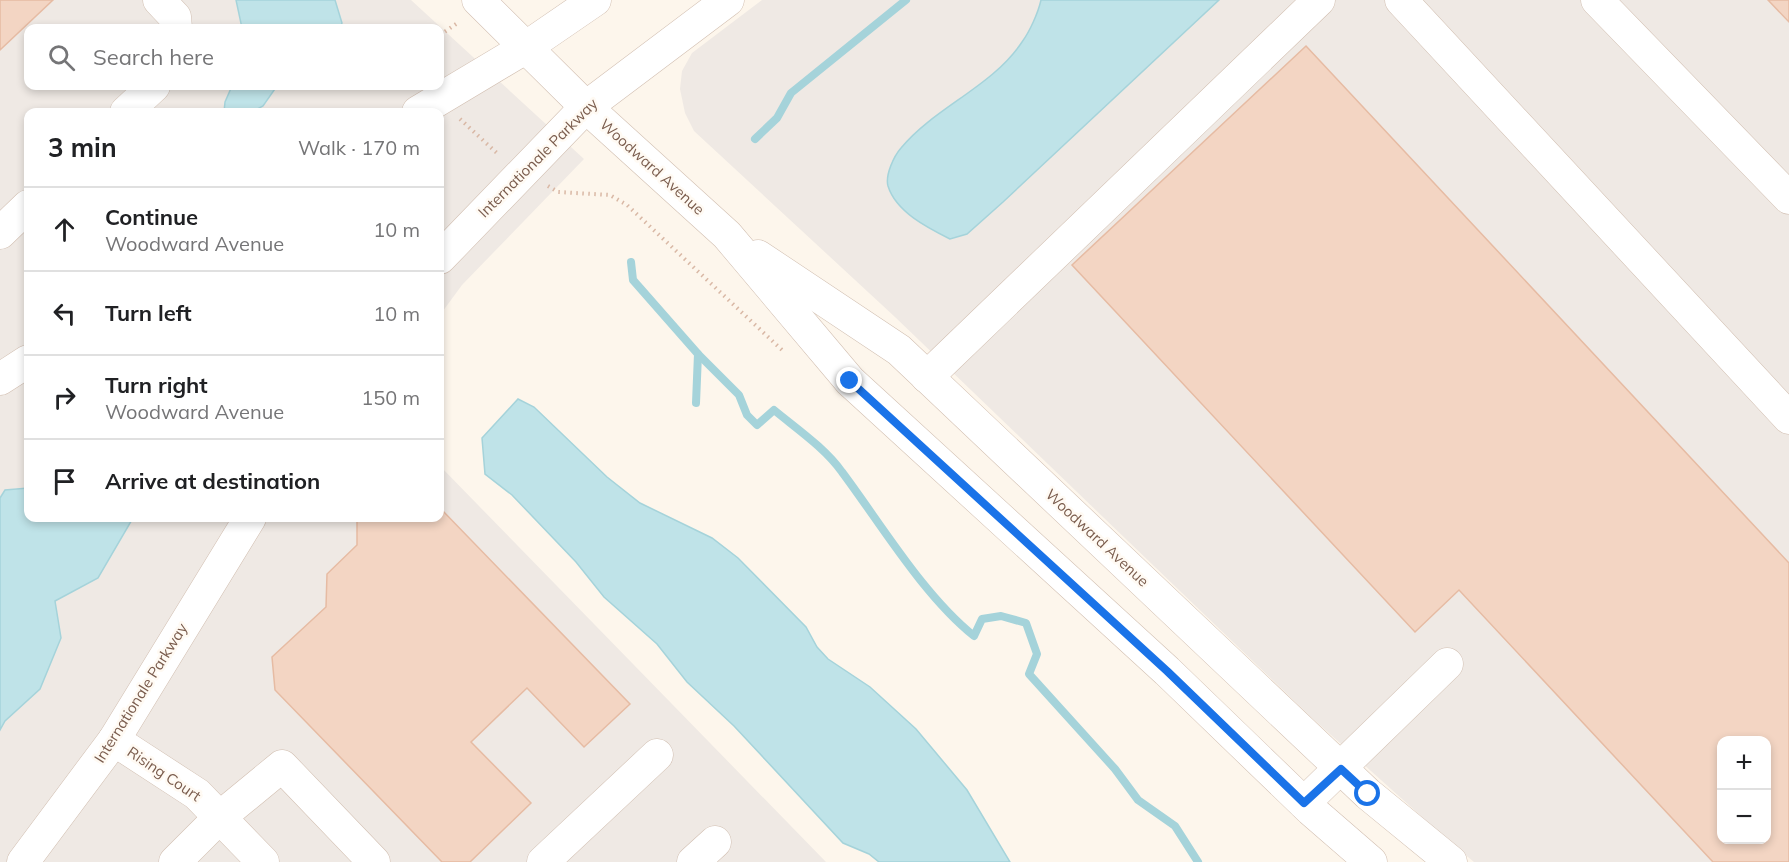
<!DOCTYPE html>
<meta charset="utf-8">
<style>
:root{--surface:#fff;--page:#f6f6f6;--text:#202124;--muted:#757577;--line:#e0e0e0}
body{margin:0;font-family:Mulish,sans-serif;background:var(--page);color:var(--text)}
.controls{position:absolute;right:18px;bottom:18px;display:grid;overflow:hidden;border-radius:12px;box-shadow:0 3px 9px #0003}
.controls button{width:54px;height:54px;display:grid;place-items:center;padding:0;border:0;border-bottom:2px solid var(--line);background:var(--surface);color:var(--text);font:30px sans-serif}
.stop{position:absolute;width:18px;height:18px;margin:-14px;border:4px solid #1a73e8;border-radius:50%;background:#fff}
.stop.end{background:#1a73e8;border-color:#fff;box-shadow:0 2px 6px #0008}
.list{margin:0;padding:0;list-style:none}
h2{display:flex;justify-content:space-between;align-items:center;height:78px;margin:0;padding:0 24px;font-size:26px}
h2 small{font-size:20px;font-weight:400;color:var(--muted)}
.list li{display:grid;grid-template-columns:39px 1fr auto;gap:18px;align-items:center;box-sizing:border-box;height:84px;padding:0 24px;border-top:2px solid var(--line)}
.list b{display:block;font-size:22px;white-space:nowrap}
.list p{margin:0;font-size:20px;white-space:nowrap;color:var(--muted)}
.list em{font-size:20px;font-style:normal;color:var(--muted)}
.icon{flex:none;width:33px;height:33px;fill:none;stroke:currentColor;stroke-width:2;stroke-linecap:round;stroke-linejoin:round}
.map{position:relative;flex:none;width:1789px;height:862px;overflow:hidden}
.search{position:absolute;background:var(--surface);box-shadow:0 3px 9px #0003;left:24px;top:24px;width:420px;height:66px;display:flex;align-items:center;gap:15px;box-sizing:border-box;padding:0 21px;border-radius:12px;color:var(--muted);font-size:22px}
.panel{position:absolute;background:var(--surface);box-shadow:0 3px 9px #0003;left:24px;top:108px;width:420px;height:414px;border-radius:12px}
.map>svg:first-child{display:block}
.industrial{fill:#efe9e4;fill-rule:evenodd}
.water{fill:#bfe3e8;stroke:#a5d3da;stroke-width:1.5}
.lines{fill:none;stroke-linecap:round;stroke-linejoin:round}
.stream{stroke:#a5d3da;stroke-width:8}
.building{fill:#f3d5c3;stroke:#e6bba3;stroke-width:1.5;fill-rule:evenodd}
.minor-casing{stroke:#d1beb0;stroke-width:33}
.path{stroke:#d9b8a5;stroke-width:4;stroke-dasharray:1.5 4.5;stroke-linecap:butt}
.minor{stroke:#fff;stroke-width:32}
.route{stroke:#1a73e8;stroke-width:8}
.labels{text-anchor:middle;stroke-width:5;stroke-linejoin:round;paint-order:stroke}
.street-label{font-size:15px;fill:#7a5c4d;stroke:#fffaf3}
</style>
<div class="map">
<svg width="1789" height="862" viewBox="0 0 1789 862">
<rect width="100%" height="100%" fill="#fdf6ec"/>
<g class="industrial">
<path d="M0 0H411L584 159 462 285 440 315V112H28V518H440V466L826 862H0ZM28 28H440V86H28Z"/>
<path d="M762 0H1789V862H1474L1451 843 1311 717 895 317 694 131 685 113 680 89 682 71 692 53ZM1722 740H1766V840H1722Z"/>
</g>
<g class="water">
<path d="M236 0H335L342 23 340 28H242Z"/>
<path d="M1041 0H1219L1003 202 967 234 950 239C928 228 896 212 888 186 885 175 894 156 901 148 935 107 992 87 1022 42 1030 31 1038 13 1041 0Z"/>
<path d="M232 86H277L263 106 252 112H224L225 102Z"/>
<path d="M518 399 534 407 607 477 640 503 712 538 738 558 806 627 817 647 828 659 870 687 916 729 967 790 1010 862H879L869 854 843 843 734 726 687 682 657 644 604 597 576 562 512 495 485 474 482 438Z"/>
<path d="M28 488V518H133L98 578 55 601 61 638 40 689 5 721 0 730V498L5 490Z"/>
</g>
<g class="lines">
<g class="stream">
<path d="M755 139 777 118 791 93 906 0"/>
<path d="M631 262 633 280 698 354 696 403"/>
<path d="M698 354 739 395 747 415 757 425 774 410C797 429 825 448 842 472 881 524 923 595 974 636L982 619 1001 616 1026 623 1037 654 1029 674 1115 769 1138 800 1175 826 1198 862"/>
</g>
</g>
<g class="building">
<path d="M0 0H53L0 50Z"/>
<path d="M1768 0H1789V22Z"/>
<path d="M1306 46 1789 563V862H1713L1459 590 1415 632 1072 265ZM1722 740H1766V840H1722Z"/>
<path d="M440 508 630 704 584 747 527 688 471 742 531 803 470 862H442L275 690 272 657 326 607 327 574 357 545V518H440Z"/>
</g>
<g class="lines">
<defs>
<g id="minor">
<path d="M159 0 175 17 176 28"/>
<path d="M478 0 586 107 727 235 850 381 1167 671 1311 810 1371 862"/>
<path d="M1401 0 1789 418"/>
<path d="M1597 0 1789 198"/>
<path d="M126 112 154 86"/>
<path d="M418 112 525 48 595 0"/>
<path d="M0 233 28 206"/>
<path d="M758 256 899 350 1368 794 1451 862"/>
<path d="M440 258 586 107 728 0"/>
<path d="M927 377 1319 0"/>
<path d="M0 379 28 361"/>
<path d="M114 740 197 794 263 862"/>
<path d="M1304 803 1447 664"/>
<path d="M23 862 114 740 250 518"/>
<path d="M175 862 220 817 282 766 374 862"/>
<path d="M543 862 657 755"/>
<path d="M693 862 715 842"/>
</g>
</defs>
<use href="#minor" class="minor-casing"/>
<g class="path">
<path d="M440 35 459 22"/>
<path d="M460 119 499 155"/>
<path d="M548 186 558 192 610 195 627 205 782 350"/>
</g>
<use href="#minor" class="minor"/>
</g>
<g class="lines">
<path class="route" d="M850 381 1167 671 1304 803 1341 769 1368 794"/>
</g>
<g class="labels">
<g class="street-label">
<text transform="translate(538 158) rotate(-45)" y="5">Internationale Parkway</text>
<text transform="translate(652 167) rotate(42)" y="5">Woodward Avenue</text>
<text transform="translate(1097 538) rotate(43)" y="5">Woodward Avenue</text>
<text transform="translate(141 693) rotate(-58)" y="5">Internationale Parkway</text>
<text transform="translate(164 774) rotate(34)" y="5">Rising Court</text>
</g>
</g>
</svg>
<div class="controls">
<button>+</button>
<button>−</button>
</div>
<div class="stop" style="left:1368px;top:794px"></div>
<div class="stop end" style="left:850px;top:381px"></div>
<div class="search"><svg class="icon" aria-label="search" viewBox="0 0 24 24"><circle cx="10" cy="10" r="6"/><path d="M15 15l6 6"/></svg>Search here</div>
<section class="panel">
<h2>3 min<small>Walk · 170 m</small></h2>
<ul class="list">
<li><svg class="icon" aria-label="ahead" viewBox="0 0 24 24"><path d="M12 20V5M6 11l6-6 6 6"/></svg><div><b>Continue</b><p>Woodward Avenue</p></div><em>10 m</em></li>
<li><svg class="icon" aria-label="left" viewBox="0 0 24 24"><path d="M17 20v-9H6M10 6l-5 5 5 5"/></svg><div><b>Turn left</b></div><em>10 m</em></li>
<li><svg class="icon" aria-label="right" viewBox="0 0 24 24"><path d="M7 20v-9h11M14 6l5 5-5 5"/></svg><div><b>Turn right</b><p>Woodward Avenue</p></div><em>150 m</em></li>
<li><svg class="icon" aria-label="arrive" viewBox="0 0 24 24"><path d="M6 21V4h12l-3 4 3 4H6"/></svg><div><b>Arrive at destination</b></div></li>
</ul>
</section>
</div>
